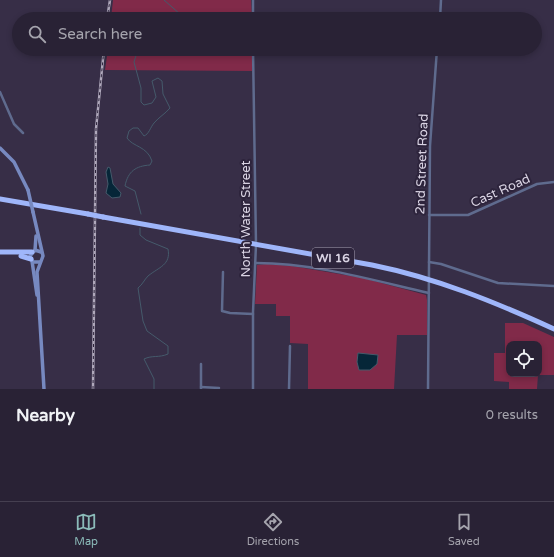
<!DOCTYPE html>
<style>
:root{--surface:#292235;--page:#352f41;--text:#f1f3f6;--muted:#a5a4ad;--line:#453f50;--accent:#8bbbb9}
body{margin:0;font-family:"Varela Round",sans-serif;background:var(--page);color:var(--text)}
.controls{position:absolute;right:12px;bottom:12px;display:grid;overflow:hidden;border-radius:8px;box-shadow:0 2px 6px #0003}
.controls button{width:36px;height:36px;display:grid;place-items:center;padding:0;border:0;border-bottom:1px solid var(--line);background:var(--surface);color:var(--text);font:20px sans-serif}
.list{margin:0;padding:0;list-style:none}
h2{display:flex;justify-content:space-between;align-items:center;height:52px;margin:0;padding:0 16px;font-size:17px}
h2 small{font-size:13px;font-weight:400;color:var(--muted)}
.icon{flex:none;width:22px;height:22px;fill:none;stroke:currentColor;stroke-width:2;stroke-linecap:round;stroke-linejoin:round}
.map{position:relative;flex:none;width:554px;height:389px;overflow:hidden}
.search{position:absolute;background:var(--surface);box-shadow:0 2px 6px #0003;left:12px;right:12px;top:12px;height:44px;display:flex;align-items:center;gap:10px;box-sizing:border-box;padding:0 14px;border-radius:22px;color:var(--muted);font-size:15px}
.sheet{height:112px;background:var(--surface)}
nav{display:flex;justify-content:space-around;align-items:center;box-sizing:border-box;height:56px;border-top:1px solid var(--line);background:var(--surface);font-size:11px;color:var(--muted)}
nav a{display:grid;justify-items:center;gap:2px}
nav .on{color:var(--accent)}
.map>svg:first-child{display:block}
.green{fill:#812a49;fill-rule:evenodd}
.water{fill:#062638;stroke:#455a6b}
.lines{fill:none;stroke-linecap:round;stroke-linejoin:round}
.stream{stroke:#455a6b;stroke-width:1}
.street{stroke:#5f6b8e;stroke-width:2.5}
.secondary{stroke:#7789c0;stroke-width:3.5}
.highway{stroke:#9fb6fa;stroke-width:5}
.rail-casing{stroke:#afa8bb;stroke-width:2.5}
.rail{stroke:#2d243c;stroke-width:1;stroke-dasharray:3;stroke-linecap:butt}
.secondary-bridge{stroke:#7789c0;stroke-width:3.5}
.highway-bridge{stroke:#9fb6fa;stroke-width:5}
.labels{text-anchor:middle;stroke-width:4;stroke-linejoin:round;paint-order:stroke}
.shield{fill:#2d243c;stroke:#a59eb1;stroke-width:1}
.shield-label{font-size:12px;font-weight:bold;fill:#d9d3e3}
.street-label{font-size:13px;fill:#d9d3e3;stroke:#2d243c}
</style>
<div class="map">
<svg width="554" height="389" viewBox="0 0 554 389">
<rect width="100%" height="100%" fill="#372e47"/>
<g class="green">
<path d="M113 0H251L252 19H111Z"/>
<path d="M108 49H252V71L105 70Z"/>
<path d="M267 264 292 266 363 278 426 295 427 300V335H397L394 389H308V344L290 343V316H276V304H255L257 265Z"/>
<path d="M505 323H523L554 337V375H538L537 389H509V382L494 381V353H505ZM509 344H539V374H509Z"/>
</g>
<g class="water">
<path d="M108 167 110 168 113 184 121 193 120 197 112 198 106 193 108 184 106 172Z"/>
<path d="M358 353 378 355 377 364 370 370H359L357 362Z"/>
</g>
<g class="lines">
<g class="stream">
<path d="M164 0 181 15 190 19"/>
<path d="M138 49 134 62 141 88V102L144 105 152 103 156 97 152 81 158 78 162 81 163 94 170 108C165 114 159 117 154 123 150 128 149 134 144 136L138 128H133L129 131 127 138C133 147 147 146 152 161L150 165C136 166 128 171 125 186L135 191 141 214"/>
<path d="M140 228V235L146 240 168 249C171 265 159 267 148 276 144 280 143 284 138 288L143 321 147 331 168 346V354C159 358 152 355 144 359L154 379V389"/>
</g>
<g class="street">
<path d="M253 0V19"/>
<path d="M440 19 441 0"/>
<path d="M0 92 14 124 23 133"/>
<path d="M429 215H468L537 184 554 182"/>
<path d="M429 262 441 264 498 283 554 286"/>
<path d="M256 263C314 263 372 280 429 293"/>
<path d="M223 272 222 311 230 313 253 314"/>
<path d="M201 387 219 388"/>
<path d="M201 389V364"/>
<path d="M253 389V312L256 245 253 49"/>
<path d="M289 389 290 346"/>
<path d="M428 389 430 146 437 49"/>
</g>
<g class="secondary">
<path d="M0 148 14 162 28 190"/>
<path d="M33 212 43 256 37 272 44 389"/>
<path d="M35 250 36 236"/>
<path d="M32 261 37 295"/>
<path d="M40 262H33L30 256 35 250 41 252"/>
</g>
<g class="highway">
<path d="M0 199 88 214"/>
<path d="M103 217 372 265C436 278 495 302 554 329"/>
<path d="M0 252H32"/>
<path d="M21 256 31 259"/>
</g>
<defs>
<g id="rail">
<path d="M107 19 110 0"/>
<path d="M93 389 96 129 104 49"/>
</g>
</defs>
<use href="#rail" class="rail-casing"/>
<use href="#rail" class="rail"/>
<path class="secondary-bridge" d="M28 190 33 212"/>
<path class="highway-bridge" d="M88 214 103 217"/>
</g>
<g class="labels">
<rect class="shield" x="312" y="248" width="42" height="20" rx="3"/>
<g class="shield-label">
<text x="333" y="262">WI 16</text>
</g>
<g class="street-label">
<text transform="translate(421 164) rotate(-88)" y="5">2nd Street Road</text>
<text transform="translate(500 190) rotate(-24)" y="5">Cast Road</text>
<text transform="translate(245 219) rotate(-90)" y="5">North Water Street</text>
</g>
</g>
</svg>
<div class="controls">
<button><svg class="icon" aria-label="locate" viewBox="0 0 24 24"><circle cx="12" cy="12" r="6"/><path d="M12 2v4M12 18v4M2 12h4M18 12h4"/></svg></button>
</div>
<div class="search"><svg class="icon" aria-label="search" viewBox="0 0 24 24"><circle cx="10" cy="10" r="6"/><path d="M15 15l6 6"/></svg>Search here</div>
</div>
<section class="sheet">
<h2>Nearby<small>0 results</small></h2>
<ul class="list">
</ul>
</section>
<nav>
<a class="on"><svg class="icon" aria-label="map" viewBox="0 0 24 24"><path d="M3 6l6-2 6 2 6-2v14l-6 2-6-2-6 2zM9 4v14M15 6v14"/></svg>Map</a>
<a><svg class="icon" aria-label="directions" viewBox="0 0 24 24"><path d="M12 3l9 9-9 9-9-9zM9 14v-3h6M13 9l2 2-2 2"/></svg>Directions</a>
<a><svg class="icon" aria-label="saved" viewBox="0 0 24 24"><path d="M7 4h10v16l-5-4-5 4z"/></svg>Saved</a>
</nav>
